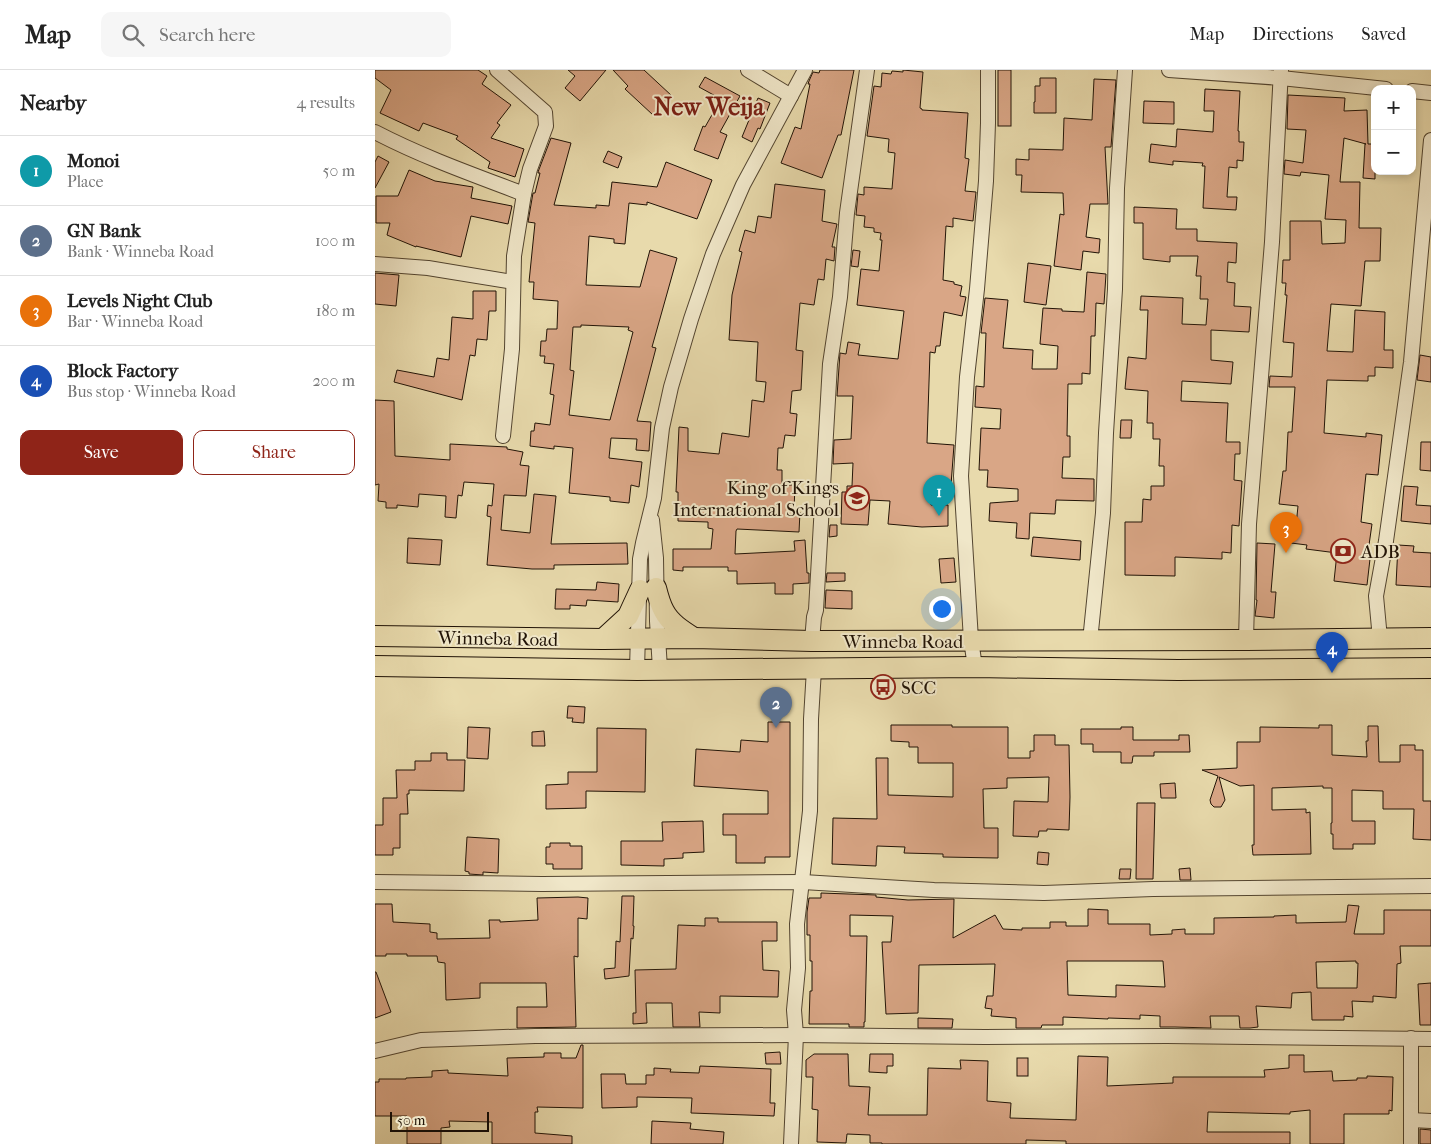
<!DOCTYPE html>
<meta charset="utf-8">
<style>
:root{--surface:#fff;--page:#f6f6f6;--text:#222;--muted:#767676;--line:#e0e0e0;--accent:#8f2418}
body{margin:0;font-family:"IM FELL French Canon",serif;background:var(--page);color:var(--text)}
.controls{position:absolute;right:15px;top:15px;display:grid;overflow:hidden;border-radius:10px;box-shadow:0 2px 8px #0003}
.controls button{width:45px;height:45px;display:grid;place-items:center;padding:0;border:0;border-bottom:1px solid var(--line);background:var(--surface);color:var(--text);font:25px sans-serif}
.scale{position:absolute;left:15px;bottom:12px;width:99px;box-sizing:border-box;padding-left:5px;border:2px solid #211306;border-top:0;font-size:14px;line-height:18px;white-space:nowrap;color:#211306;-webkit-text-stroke:4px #f0e7c9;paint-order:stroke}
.you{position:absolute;left:566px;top:538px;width:18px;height:18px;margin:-12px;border:4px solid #fff;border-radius:50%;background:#1a73e8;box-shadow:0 0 0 8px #1a73e833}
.badge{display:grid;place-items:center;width:32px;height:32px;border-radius:50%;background:var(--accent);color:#fff;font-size:16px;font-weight:700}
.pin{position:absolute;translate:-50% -41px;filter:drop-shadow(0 1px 2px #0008)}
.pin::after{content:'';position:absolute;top:26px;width:18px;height:15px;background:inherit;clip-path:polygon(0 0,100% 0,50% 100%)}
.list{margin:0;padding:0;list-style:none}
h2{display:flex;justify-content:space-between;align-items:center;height:65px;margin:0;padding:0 20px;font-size:21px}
h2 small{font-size:16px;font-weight:400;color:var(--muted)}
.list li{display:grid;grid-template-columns:32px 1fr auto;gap:15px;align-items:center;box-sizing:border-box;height:70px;padding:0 20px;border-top:1px solid var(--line)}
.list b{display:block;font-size:19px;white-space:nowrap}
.list p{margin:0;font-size:16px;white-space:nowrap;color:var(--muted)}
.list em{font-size:16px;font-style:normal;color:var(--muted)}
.actions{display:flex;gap:10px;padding:15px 20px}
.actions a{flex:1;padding:11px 0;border:1px solid var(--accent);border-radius:10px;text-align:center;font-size:18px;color:var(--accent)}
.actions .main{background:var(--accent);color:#fff}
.icon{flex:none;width:28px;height:28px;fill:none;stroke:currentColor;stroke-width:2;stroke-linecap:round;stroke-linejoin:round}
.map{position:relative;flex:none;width:1056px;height:1074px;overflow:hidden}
header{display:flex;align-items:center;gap:30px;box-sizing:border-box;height:70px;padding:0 25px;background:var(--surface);border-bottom:1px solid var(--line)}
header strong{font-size:24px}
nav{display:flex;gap:28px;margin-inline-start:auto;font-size:18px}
.search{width:350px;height:45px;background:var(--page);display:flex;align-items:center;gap:12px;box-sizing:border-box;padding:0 18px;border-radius:10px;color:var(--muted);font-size:19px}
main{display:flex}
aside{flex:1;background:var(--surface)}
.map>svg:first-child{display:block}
.building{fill:#d9a686;stroke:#211306;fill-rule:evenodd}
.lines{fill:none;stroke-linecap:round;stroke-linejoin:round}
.minor-casing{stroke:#534530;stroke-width:16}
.highway-casing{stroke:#211306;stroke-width:22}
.minor{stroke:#f0e7c9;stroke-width:14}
.highway{stroke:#e8daac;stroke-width:20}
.labels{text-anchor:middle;stroke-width:4;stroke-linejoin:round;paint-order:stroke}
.poi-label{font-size:19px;fill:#211306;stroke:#f0e7c9;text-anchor:start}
.street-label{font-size:19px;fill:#211306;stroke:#f0e7c9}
.district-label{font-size:24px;font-weight:bold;fill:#7a1f14;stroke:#f0e7c9}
</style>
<header>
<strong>Map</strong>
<div class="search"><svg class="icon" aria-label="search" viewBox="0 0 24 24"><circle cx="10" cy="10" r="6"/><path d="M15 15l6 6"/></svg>Search here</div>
<nav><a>Map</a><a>Directions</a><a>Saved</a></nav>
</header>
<main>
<aside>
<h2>Nearby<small>4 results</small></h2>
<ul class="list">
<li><span class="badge" style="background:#0f9aa8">1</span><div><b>Monoi</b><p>Place</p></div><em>50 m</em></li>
<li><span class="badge" style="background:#5c6f8a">2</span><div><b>GN Bank</b><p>Bank · Winneba Road</p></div><em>100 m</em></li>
<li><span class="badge" style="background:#e8710a">3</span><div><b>Levels Night Club</b><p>Bar · Winneba Road</p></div><em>180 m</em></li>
<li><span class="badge" style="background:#1a4fb4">4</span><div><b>Block Factory</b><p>Bus stop · Winneba Road</p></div><em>200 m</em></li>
</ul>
<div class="actions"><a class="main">Save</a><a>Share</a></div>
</aside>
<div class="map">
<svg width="1056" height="1074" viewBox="0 0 1056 1074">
<rect width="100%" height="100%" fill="#e8daac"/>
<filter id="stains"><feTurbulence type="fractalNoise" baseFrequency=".004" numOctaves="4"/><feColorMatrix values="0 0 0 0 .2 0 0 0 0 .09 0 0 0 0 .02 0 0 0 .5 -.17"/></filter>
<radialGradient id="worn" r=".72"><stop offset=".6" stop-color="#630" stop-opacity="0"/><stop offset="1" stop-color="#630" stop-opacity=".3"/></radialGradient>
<g class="building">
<path d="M0 0H103L112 6 107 14 136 35 122 53 125 55 116 68 149 79 140 107 113 98 115 92 81 69 83 66 48 53 44 61 5 43 16 20 0 8Z"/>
<path d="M193 0H231L205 31 190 18 200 6Z"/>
<path d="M238 0H269L297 26 278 45 250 19 253 16Z"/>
<path d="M445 0H479L466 65H463L447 108 406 93 420 57 426 59 435 14H433L434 11 438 2 444 3Z"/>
<path d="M528 0 548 2 545 38 547 39V40L593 43 590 88 594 89 590 121 601 122 598 151 578 148V157L571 156 568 210 579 212V214L587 216 585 226 591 227 587 246 569 242 565 276H561L560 283 555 282 552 373 579 375 576 415 557 414 556 435H573V456L547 457 513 454 515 431 495 430 493 455 466 454 467 422H472V416H477L478 393 458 394 459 370 476 369 478 326H462L465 283 471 284 473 272 485 274 483 285 523 289 529 241 482 235 486 199 504 201 507 170H505L506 163 499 162V158L489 157 490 146 481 145 483 124 489 125V117L517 119 520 83 513 82 514 69 492 66 499 16 506 17 507 3 516 4 517 1 528 2Z"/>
<rect x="623" y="0" width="13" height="56"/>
<path d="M330 7 365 26 345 62 352 65 343 89 319 80 328 56 330 57 346 29 324 17Z"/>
<path d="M665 8H681V43H659V32H660V16H665Z"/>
<path d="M719 9 741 10 736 77H730L733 134H715L711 167 725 169 724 183 708 181 706 200 679 196 685 144 689 145 688 123 646 122 647 105H641V89L654 90V79L688 80 689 48 717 50Z"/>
<path d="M830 19 865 21 863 61H864V72H869L868 91 862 90V98L854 97 852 127H862L861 140 828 138 830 96H827L828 93 798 91V95L774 92 776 74 801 77 802 59 838 62 839 41H829Z"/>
<path d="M913 25 970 28 969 41 992 40 993 74H1000V109L988 108 990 74H991L969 68 965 112H985L984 158H1006L1005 191H990L986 236 956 234 952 281 978 282 980 240 1010 242 1009 280H1018V298L1000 297V306H993V311L952 310 949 363 991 367V363L1007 365 1003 405 991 404 986 452 997 454 992 489H995L992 515 959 511 962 483 931 479 932 475 916 473 917 456H921L923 436 904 434 908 401H911L913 362H917L920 317H894L895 306 917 307 919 273 908 272 912 225H910L911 213H907L908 190H915V151H946L947 174 970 173 971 150 950 149 954 105 926 102 925 106 909 104 910 90 928 93 931 60 912 59Z"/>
<path d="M383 28 395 33 385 59 383 58 377 72 367 67Z"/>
<path d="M769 31 799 32V54L768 53Z"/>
<path d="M176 68 196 73 179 135 221 138V135L234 136 237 112 282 117 291 92 337 110 322 149 272 132V135L254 133 250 174 239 173V169L214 166 211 215 265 217 275 180 302 188 277 277 281 278 262 351 276 352 274 381 261 380 262 369 236 368 234 388 267 392 264 417 256 415 254 433 235 431V427L194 423 198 378 179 376V379L155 376 156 361H159L160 353 175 355 179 325 175 324 179 294 169 293 170 286H165L166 271H171L172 259H182L183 231 158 229 159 212H154L160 153 153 152 158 123H160L165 103H163V102ZM206 255 254 257 253 260 258 262 235 350 194 345 199 301 195 300 198 257H206Z"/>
<path d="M233 81 247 87 243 98 228 92Z"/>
<path d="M3 86 14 92 0 118V92Z"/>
<path d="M34 100 60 111 98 117 96 128 137 136 133 154 96 146 86 187 41 176V177L12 165 15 153H1V126H23Z"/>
<path d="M400 114 450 120 447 151 462 154 457 177H460L459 191 451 189 449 210 443 209 439 235 425 233 421 280 428 281 426 320 417 321 415 343 422 344 420 366 410 365 408 378H403L402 400H407V415H420L419 441 425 442 424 462 362 459 361 461 360 484 420 481 419 471 430 470 432 503H434V513L418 514V524H400V513L362 514V501H353V497H308V501L298 500V479H336L338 459 333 458V452L303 451V422H301L304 357 313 358V381L344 384 347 363 374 367 377 330 389 332 391 312 381 311 383 272 354 270 357 225 367 182 364 181 370 160 380 163 383 146 396 148Z"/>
<path d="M759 137 802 139 801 159H822V171L862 173 861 193 853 192 852 212 860 213 859 236 876 237 874 262 836 260V290L858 292 856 314 807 311 806 331 853 333 851 372H865V384H860L859 410 867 411 864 456 857 455 856 483 847 482V489L800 487V506L750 505V452H767L768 429 776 430V416H789V396H784L785 369H778V353H772L773 321 750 319 753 287 771 289 773 240H765L766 226 808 228 807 254 831 255 833 229H825L826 206H821L823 186H795V192L768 189V153H759Z"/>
<path d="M478 180 485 181 483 197 476 196Z"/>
<path d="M653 193 676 196 671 235 649 232Z"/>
<path d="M712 202 731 204 729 234 721 233 720 266H716L715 304 707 303V314H693L692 366H695V387H688L687 408 719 409V431L681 430 680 444 655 443 654 469 641 468 642 453 614 451 615 433 643 431V419L612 417 613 400H604L606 358 625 359 626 339 600 337 601 316 609 317 611 263H606L610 228 633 230 628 278 658 280 657 299H682L683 276 665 274 668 238 687 239V241L709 242Z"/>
<path d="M0 203 24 205 21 236 0 234Z"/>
<path d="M98 221H121V241H114L112 270 102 269 100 286 95 285 87 330 19 312 22 300 59 307 62 288 74 290 77 247 98 249Z"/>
<path d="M1045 285 1056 287V312L1042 310Z"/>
<path d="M0 330 19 331 20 386 75 390V374L132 377V379L148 382 145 395 154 396 151 426 129 425 126 460 155 463 159 424 181 426 176 474 252 473 253 494 179 495V499H157L112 495 116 447 112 446 113 435 117 436 119 414 89 412 87 426 83 425 81 448 70 447 71 426 44 424 43 437 22 435V438H11V432L3 431 4 414 0 415Z"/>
<path d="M746 350H757L756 368H745Z"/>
<path d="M1046 372H1056V401L1045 400Z"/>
<path d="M1029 416 1043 417 1041 435 1056 436V454L1026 451Z"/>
<path d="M455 455H462V466L454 467Z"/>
<path d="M658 467 706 471 705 490 656 486Z"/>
<path d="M33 468 67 470 65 495 32 493Z"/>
<path d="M882 473 900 474 896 522H901L899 548 880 546 882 530H881Z"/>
<path d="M1023 475 1039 476 1038 482 1056 483V517L1021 515Z"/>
<path d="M579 488 581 512 566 513 564 489Z"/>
<path d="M452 503H470V511L451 512Z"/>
<path d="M222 512 244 514 243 532 212 530 211 536 195 535V539H180L181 519 221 520Z"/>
<path d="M451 520 477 521V539L450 538Z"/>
<path d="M193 636 210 637 209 653 197 652 198 648H192Z"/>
<path d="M393 652H415V787H390V793H361V765H348V744H393V721L319 716 321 679 365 682 366 670 393 672Z"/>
<path d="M516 655H577V657H633V688H655V681H659V665H680V675H694L695 727 694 760 672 759V761H664L663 767 638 766 639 731 673 732 674 707 632 708V718L608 719 609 758H623V788L568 787V784L529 783 530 777 502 776 501 796 457 794 458 748 502 749 501 688H513V725L578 727V693H543V677H534V672L516 671Z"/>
<path d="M944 655H957V685L992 687 991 671H993V656H1003L1004 692H1025V675H1040V680H1048V731H1056V770L1038 769 1039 739H1008V721L977 720V751H1000V774H978V779H958V764H956V753H957V718H948V716L897 718V740L931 739V743L935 742 936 784 878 785 877 775H879V715L865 716 844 707 850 730 846 737H839L836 734 835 730 843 706 827 700 862 698V672H885V657L944 658Z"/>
<path d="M93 657 115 658 113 689 92 688Z"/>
<path d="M746 657H758V670H804V665H814L815 682H779V686H758L757 693H746V682H718V674H706V659H746Z"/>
<path d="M222 658 271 659 270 722 211 721V738L171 739V715L193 714V702H222Z"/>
<path d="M169 661 170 676H157V662Z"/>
<path d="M56 683H72V690H90L89 721 34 720V724H32L33 744H25V778H18V785H0V755H8V728H22L21 700H40V691H56Z"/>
<path d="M800 713 801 728H786L785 714Z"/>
<path d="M762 733H780L778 809H761Z"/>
<path d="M328 751 329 782 308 783V788L289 789V796L246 795V771H288L287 752Z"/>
<path d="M92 767 124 769 123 803 108 802V805L94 804V802L90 801Z"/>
<path d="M175 773H195V776H207V799H178V794H171V777H175Z"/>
<path d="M663 782 674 783 673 795 662 794Z"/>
<path d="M815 798 816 810H805L804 799Z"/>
<path d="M745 799H756L755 809H744Z"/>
<path d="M446 823 501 825V827L533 830 579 829 578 868 620 845 628 859 647 860V858H675V852H691V856H713V839L733 840V854H775V865L797 864V860L810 859V864H839V848L899 847V846L921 845V853L971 852 973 835 984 836 979 864H1009V840H1056V876H1025L1026 893 1022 894 1021 928 998 926V932L977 931 978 947 969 946V950H937L936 922 917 923 916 938 881 936 883 957 875 958H865L864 946H835L836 958 800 957H785V946L765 945V949L733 948V949L688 947V955H667L666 958H641V948L616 946 617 939 610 938 612 926H618L620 894 544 895 543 943 511 944 507 872H516L518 846 475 845V866H492L490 952H489V957H474V954H434L435 921H437V891H435V865H432V842L434 828H446ZM692 891H788L790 917 741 915V927L693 925ZM981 891V893H983L982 918H942L941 892Z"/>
<path d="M247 826H259L258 856H259L258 869 256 868 254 906 230 909 229 899 240 898 241 871 245 872Z"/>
<path d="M203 827 213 828 212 849 203 848V887L199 886 201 957 142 958V937H172L171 913H105V928L71 930 70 893 63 892 62 886H32V884H11V886H0V834H17L18 852 55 854V862L62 863V869L115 868 114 850H125V852L163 850 162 828Z"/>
<path d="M330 848H343V852H402V871H387L388 900 404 901 403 927 345 926V943L324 942 325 957H298L297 933H271L272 953 258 954V943H261L260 900 301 899 303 855 330 856Z"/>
<path d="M0 902H1L16 942 0 948Z"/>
<path d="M1056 913V955H1045L1043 914Z"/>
<path d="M543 948 578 949 577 958H543Z"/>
<path d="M206 975H208V1038L162 1037 163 1042H160V1063L197 1066V1074H117V1052L74 1051 75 1057 66 1058V1074H32V1046H0V1012H4V1009H31V1008L57 1007V1001L73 1000V1003L133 1006 132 988 169 987V983H186V988H201Z"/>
<path d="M405 982 406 994H391L390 983Z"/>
<path d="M439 984H473L474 1016 495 1017 493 1045H552L553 998 586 999 585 990 613 991 612 1031 636 1033 635 1048 701 1050 703 986 733 987 732 1016 798 1013V1007H890L889 1000 914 998V985H929V1002L957 1001 958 1011 982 1010V1008H992V1006L1018 1007 1017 1041 1014 1040V1044H969V1074H935V1040L915 1042V1044L833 1042 832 1062H915V1074H691V1071L651 1070V1074H507V1073H495V1065L472 1064 471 1073 442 1072 443 1040 437 1039 438 1007H431V990Z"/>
<path d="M495 984H518V996H512V1003L494 1002Z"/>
<rect x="642" y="988" width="11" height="18"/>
<path d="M325 996 396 999 395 1033H400L399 1046 316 1043 317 1028 262 1027V1037L227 1038 226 1004H250L251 1014H271V1005H279V998L296 999 295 1002 324 1003Z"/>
<path d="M277 1051 316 1053 315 1059 349 1062 348 1074H276Z"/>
<path d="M1045 1059 1056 1060V1074H1045Z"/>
</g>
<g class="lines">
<defs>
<g id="minor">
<path d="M122 0 170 42 171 56 155 99 149 124 139 186 137 279 128 366"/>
<path d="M373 0 416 26"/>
<path d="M794 0 906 8 1011 19"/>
<path d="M1037 21 1056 23"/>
<path d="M0 62C48 87 99 105 149 124"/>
<path d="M0 194 53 198 138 212"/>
<path d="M277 450 281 488 282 551 285 599"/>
<path d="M1005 569 1001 526 1011 471 1036 292 1056 70"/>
<path d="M871 570 874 454 897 172 906 0"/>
<path d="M437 571 439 547 441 540 455 294 465 227 472 143 492 0"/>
<path d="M715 571 728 443 731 363 740 219 742 118 750 0"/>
<path d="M600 597 596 570 586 406 592 307 602 219 611 111 613 53V0"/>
<path d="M262 600 265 489 268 473 279 428 287 358 296 317 316 249 338 184 368 115 430 0"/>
<path d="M0 812 167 814 428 812 559 820 669 823 778 819 1056 816"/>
<path d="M0 981 46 970 160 966 421 965 610 967 792 966 1056 969"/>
<path d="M1036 1050 1056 1051"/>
<path d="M416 1074 421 965 419 940 423 898 422 854 435 741 436 649 439 599"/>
<path d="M1036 1074V968"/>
</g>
<g id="highway">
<path d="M281 518C283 526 285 534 289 541 295 553 308 561 319 568"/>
<path d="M0 566 228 569 319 568 437 571 871 570 1056 568"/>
<path d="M228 569 253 546 265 520"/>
<path d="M0 596 262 600 600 597 803 600 1056 598"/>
</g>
</defs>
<use href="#minor" class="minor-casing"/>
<use href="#highway" class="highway-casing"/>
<use href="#minor" class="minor"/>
<use href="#highway" class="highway"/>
</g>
<defs>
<symbol id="school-ring" viewBox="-11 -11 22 22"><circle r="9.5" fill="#f0e7c9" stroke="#8f2418" stroke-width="1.5"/><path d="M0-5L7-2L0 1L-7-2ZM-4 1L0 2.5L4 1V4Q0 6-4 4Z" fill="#8f2418"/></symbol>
<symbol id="bank-ring" viewBox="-11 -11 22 22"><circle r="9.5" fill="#f0e7c9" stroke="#8f2418" stroke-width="1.5"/><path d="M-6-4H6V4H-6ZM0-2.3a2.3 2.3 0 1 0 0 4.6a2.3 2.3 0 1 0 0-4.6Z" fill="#8f2418"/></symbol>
<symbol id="bus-ring" viewBox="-11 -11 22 22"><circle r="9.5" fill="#f0e7c9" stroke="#8f2418" stroke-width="1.5"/><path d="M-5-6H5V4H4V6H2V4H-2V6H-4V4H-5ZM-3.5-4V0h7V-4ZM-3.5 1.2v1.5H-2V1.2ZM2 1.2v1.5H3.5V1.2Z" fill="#8f2418"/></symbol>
</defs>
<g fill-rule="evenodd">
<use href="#school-ring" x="468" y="414" width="28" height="28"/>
<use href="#bank-ring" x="954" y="467" width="28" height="28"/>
<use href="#bus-ring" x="494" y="603" width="28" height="28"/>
</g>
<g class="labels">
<g class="poi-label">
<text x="464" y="424" text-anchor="end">King of Kings<tspan x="464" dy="22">International School</tspan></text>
<text x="986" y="488">ADB</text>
<text x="526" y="624">SCC</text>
</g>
<g class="street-label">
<text transform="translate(123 568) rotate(1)" y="7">Winneba Road</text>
<text x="528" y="578">Winneba Road</text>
</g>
<g class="district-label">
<text x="334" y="45">New Weija</text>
</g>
</g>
<rect width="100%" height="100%" filter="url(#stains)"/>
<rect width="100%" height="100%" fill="url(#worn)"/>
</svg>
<div class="controls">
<button>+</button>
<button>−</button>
</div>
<div class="scale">50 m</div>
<div class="you"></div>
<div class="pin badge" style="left:564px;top:446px;background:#0f9aa8">1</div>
<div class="pin badge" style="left:401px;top:658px;background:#5c6f8a">2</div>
<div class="pin badge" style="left:911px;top:483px;background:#e8710a">3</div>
<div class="pin badge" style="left:957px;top:603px;background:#1a4fb4">4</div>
</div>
</main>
